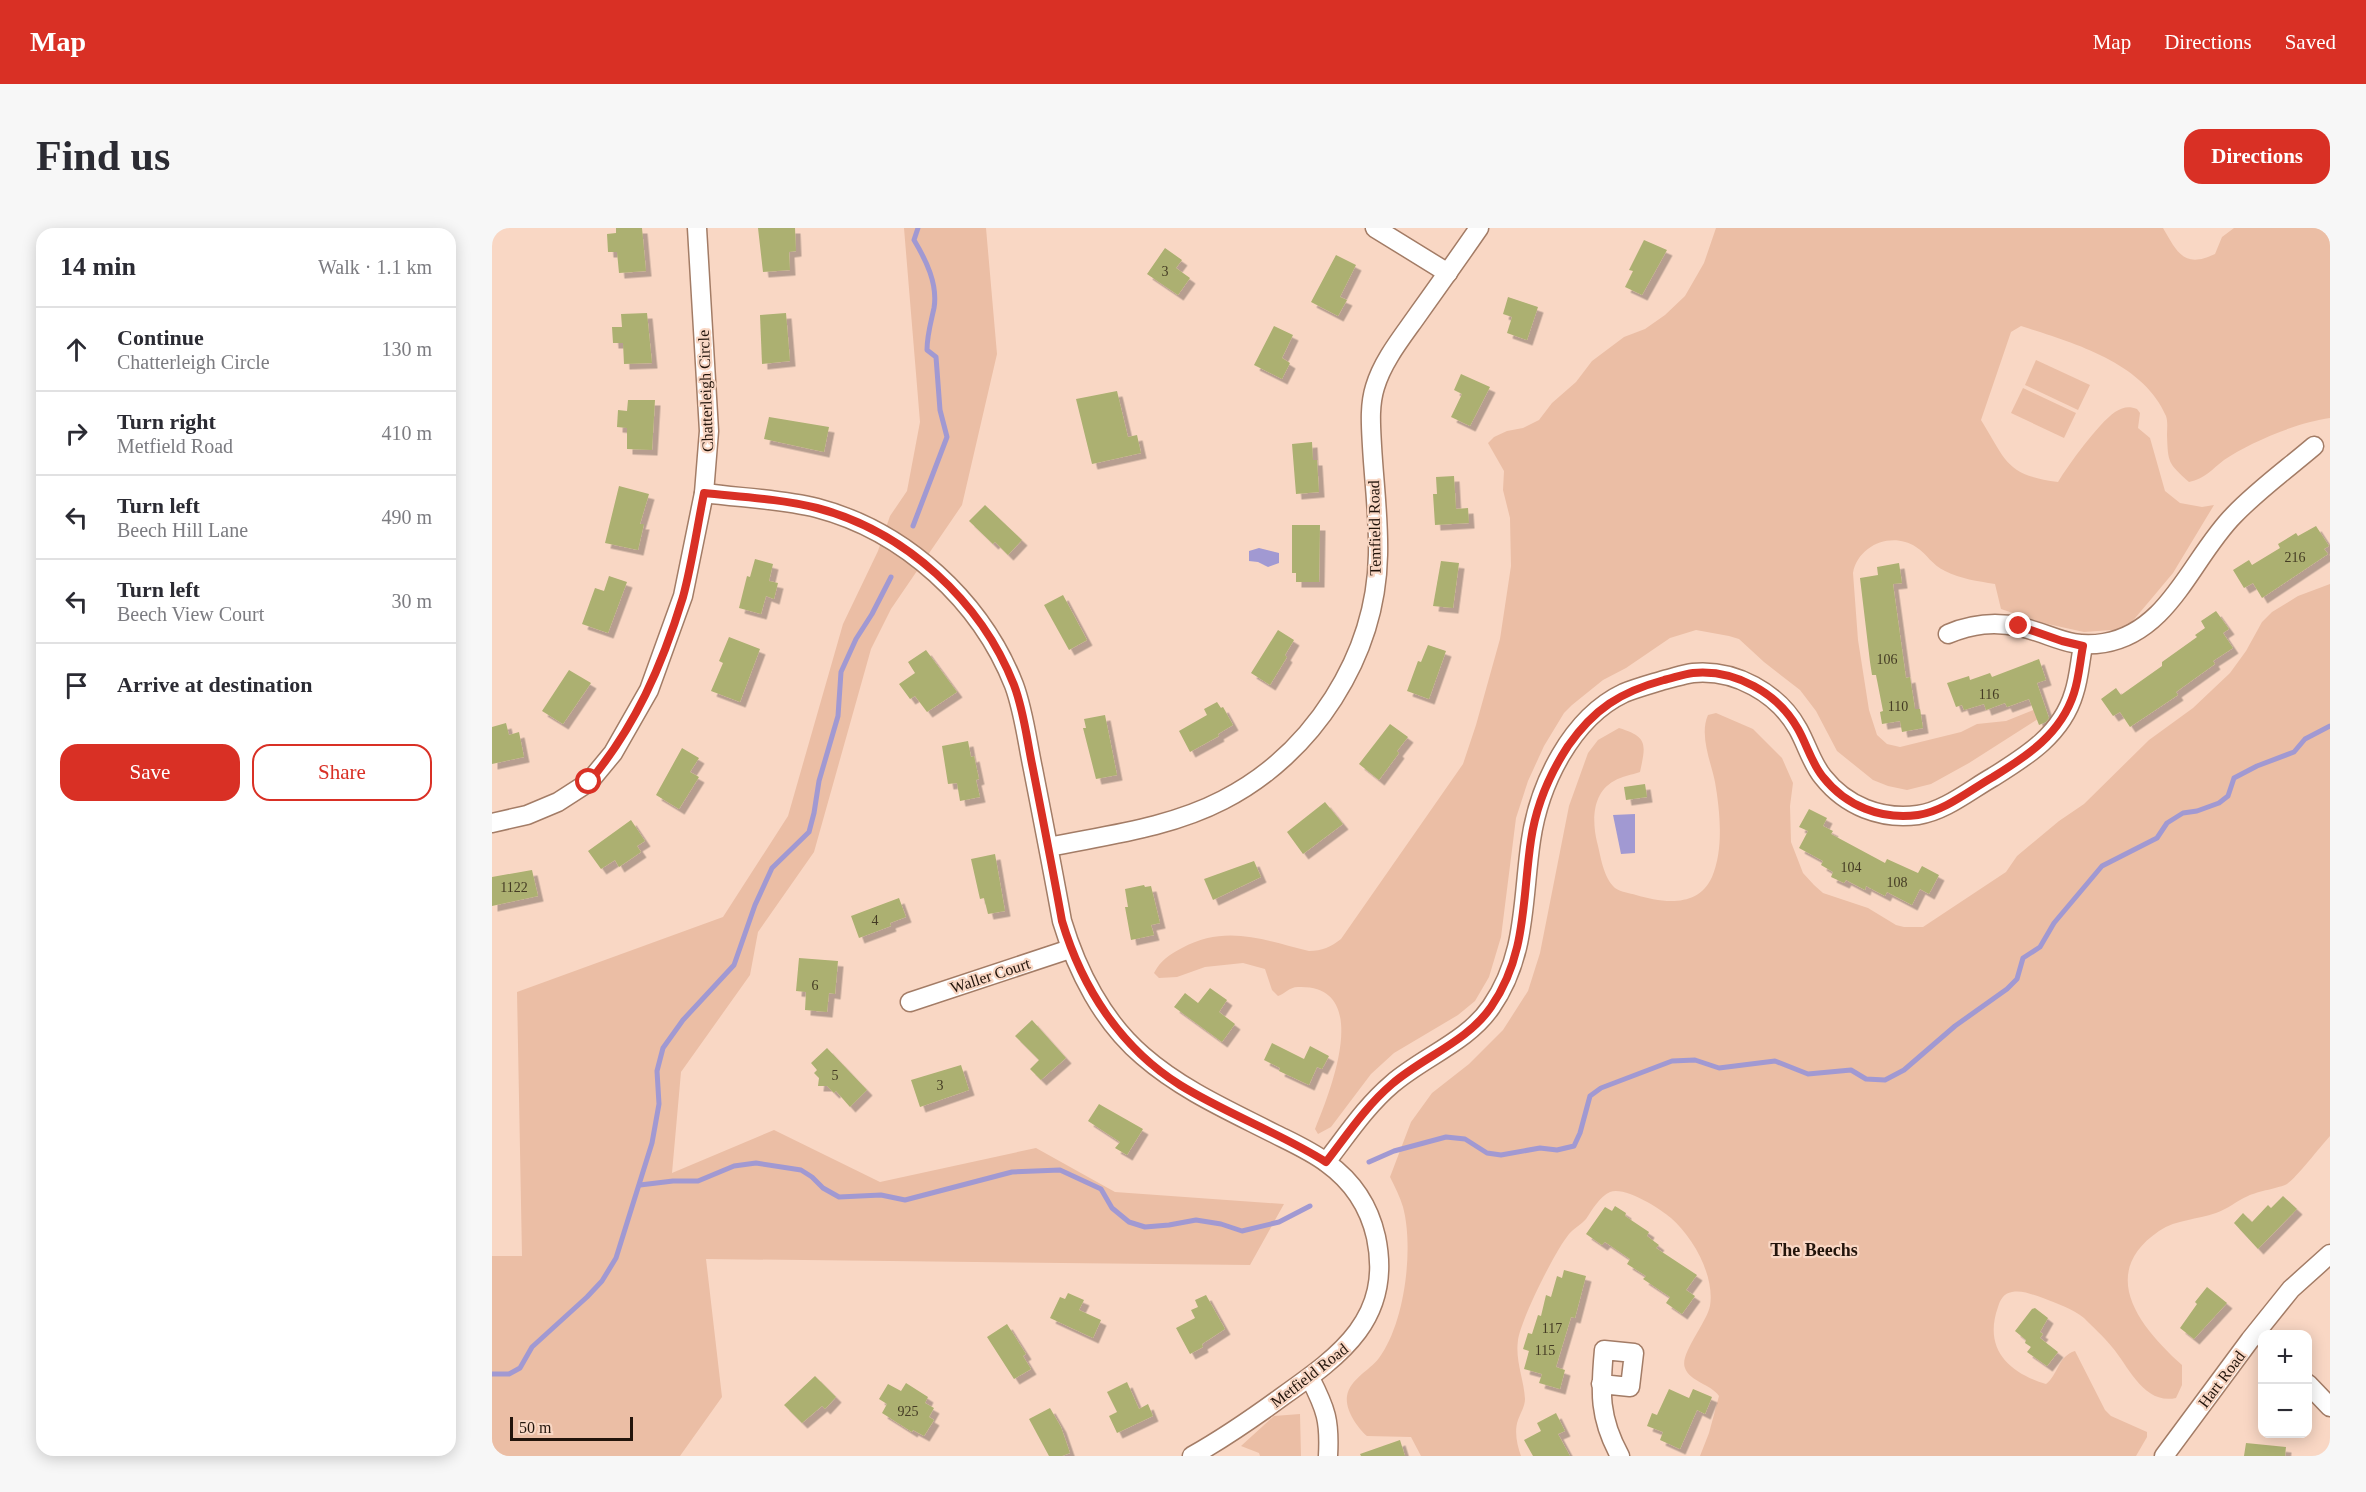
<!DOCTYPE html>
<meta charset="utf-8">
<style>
:root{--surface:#fff;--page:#f7f7f7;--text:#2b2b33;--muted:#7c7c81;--line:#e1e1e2;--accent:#d93025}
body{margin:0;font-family:Georgia,serif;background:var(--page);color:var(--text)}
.controls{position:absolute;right:18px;bottom:18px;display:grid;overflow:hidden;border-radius:12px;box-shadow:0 3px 15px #0003}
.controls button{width:54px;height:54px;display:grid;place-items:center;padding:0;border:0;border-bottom:2px solid var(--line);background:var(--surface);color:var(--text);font:30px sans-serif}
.scale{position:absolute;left:18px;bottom:15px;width:123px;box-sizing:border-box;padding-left:6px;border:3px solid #22140b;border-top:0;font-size:16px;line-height:21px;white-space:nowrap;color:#22140b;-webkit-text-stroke:4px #f9d7c4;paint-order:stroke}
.stop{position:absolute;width:18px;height:18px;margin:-14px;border:4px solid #d93025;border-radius:50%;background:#fff}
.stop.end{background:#d93025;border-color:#fff;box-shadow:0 2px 6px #0008}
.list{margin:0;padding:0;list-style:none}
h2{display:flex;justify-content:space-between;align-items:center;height:78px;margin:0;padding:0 24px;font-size:26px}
h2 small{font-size:20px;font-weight:400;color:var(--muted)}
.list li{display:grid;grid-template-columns:39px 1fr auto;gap:18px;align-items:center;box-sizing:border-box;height:84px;padding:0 24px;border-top:2px solid var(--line)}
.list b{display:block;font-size:22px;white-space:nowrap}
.list p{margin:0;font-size:20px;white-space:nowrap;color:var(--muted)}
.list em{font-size:20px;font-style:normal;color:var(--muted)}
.actions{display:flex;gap:12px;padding:18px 24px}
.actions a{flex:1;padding:14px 0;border:2px solid var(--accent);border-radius:18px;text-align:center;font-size:21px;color:var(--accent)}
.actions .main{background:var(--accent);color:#fff}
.icon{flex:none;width:33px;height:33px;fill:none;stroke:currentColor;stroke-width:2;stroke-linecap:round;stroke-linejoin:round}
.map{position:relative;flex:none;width:1838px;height:1228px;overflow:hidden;border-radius:18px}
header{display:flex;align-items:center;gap:36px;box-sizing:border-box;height:84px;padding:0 30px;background:var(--accent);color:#fff}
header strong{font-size:28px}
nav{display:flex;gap:33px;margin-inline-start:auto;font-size:21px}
.intro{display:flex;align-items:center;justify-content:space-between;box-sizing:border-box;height:144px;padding:0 36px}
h1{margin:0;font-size:42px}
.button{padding:15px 27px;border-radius:18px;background:var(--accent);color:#fff;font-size:21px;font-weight:700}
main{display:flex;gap:36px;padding:0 36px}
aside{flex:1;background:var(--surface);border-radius:18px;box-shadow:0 3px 15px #0003}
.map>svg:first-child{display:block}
.green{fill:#ebbea5}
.water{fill:#a199d2}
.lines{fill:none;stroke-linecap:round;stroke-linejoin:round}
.stream{stroke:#a199d2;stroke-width:5}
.building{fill:#acb071;filter:url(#shadow)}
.street-casing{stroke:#a37c66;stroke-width:21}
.street{stroke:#fff;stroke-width:18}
.route{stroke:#d93025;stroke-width:8}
.labels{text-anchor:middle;stroke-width:4.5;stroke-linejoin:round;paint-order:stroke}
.number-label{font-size:14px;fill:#443b24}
.street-label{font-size:16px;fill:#22140b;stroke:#f9d7c4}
.neighbourhood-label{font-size:18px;font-weight:bold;fill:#22140b;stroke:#f9d7c4}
</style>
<header>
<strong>Map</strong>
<nav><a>Map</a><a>Directions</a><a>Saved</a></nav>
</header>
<div class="intro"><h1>Find us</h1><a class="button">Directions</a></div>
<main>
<aside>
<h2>14 min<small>Walk · 1.1 km</small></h2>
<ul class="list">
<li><svg class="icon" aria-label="ahead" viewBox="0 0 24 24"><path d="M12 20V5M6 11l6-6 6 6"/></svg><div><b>Continue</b><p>Chatterleigh Circle</p></div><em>130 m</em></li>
<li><svg class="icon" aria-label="right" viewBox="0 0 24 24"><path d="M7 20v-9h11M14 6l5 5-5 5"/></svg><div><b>Turn right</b><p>Metfield Road</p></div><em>410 m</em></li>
<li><svg class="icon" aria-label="left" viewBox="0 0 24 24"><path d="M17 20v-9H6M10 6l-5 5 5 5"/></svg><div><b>Turn left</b><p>Beech Hill Lane</p></div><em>490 m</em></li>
<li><svg class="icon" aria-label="left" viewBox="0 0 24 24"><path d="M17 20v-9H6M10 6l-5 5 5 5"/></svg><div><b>Turn left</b><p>Beech View Court</p></div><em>30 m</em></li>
<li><svg class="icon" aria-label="arrive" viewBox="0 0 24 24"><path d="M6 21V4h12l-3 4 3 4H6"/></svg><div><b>Arrive at destination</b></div></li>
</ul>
<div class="actions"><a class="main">Save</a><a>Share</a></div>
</aside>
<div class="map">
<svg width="1838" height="1228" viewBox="0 0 1838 1228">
<defs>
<filter id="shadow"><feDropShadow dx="5.5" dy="5.5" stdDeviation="0" flood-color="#0004"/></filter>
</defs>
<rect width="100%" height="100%" fill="#f9d7c4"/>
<g class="green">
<path d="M412 0H494L505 126 470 277 399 381 379 421 322 624 266 704 258 747 189 844 180 945 282 902 388 954 544 920 623 964 792 976 758 1037 214 1031 230 1169 188 1228H0V1028H30L25 764 231 689 296 588 351 396 386 323 398 288 415 263 428 194Z"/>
<path d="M1224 0H1671C1685 24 1692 41 1723 26L1730 9 1742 0H1838V190C1807 194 1758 214 1732 232 1720 241 1713 251 1697 254 1676 235 1676 235 1675 207 1675 201 1676 194 1674 188 1651 134 1581 115 1529 98L1519 104 1489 192C1515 234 1514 247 1566 254 1577 236 1606 196 1623 184 1631 179 1637 178 1645 181L1648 185 1646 200 1658 210 1673 263 1688 275 1710 279 1722 277 1681 345 1634 401 1592 404 1551 395 1509 381 1503 356C1485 353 1469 351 1453 343 1440 337 1435 326 1424 319 1400 303 1366 317 1361 345L1366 412 1377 482 1385 507 1395 516 1408 519 1469 504 1485 496 1514 493 1551 478 1546 491 1477 535 1439 556 1415 562 1396 558 1381 552 1345 523 1324 483 1308 462 1272 434 1247 411 1237 408 1204 402 1178 410 1134 440 1111 452 1080 477 1072 485 1052 518 1036 553 1024 590 1009 709 997 749 983 773 966 787 902 825 879 846 839 899 826 906 823 901C838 864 882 756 806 759 797 759 793 766 786 768L780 762 773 741 751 735 713 739 685 749 667 750 662 745C669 732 677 727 690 720 734 696 772 712 817 723 830 723 839 719 849 711L971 536 984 497 1008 411 1019 338 1018 290 1011 262 1012 243 996 215 1002 209 1015 203 1031 200 1047 192 1060 175 1084 154 1100 133 1132 109 1153 101 1173 87 1193 68 1212 35Z"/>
<path d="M1544 132 1598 157 1586 182 1533 157Z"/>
<path d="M1531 160 1584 185 1572 210 1519 185Z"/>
<path d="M1838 356V908C1827 920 1806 948 1795 956 1788 960 1766 963 1756 968 1744 973 1736 981 1724 985 1705 992 1685 991 1667 1003 1604 1046 1649 1100 1690 1137V1157L1684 1170C1652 1177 1637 1139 1620 1119 1612 1109 1601 1099 1592 1090 1581 1081 1564 1075 1551 1070 1541 1067 1531 1062 1520 1064 1512 1065 1508 1072 1506 1079 1491 1121 1517 1145 1554 1156 1566 1147 1566 1128 1583 1123L1613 1182 1619 1188 1655 1204V1209L1644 1228H1208L1217 1205 1227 1168C1219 1156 1198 1154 1193 1140 1187 1127 1215 1094 1218 1078 1223 1048 1201 1009 1179 990 1167 980 1133 958 1118 964 1108 968 1100 982 1094 991 1089 997 1082 1000 1077 1006 1063 1023 1029 1091 1026 1112 1023 1133 1032 1151 1033 1171 1033 1178 1028 1186 1026 1192 1022 1203 1025 1217 1029 1228H929L919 1209 875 1208C865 1199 853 1182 855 1168 858 1151 877 1143 887 1130 913 1095 922 1020 911 979 908 969 903 959 898 949L919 894 940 865 977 836 1011 802 1036 763 1048 725 1077 578 1096 525 1106 512 1127 500C1156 509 1154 516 1148 544 1140 547 1130 548 1122 553 1100 565 1100 593 1105 614 1109 629 1111 649 1123 660 1128 664 1138 665 1144 667 1171 675 1206 680 1220 649 1232 621 1228 583 1223 554 1219 534 1207 507 1216 487L1224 485 1261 501 1290 530 1301 555 1298 578 1299 614 1311 645 1322 657 1331 665 1376 680 1404 697 1412 699H1431L1514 644 1525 628 1567 593 1592 576 1657 512 1701 480 1738 445 1754 423 1770 394 1780 384 1806 368Z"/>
<path d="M808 1186 809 1228H768L767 1225 749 1218 782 1188Z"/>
</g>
<g class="water">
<path d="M767 320 787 325V335L776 339 766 334 757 333V323Z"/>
<path d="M1143 586V625L1129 626 1121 587Z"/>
</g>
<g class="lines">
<g class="stream">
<path d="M421 298 455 209 448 182 444 129 435 122C435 107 439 94 442 80 446 56 434 32 422 12L426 0"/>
<path d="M877 934 902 923 954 909 973 911 995 925 1009 927 1048 920 1065 922 1082 918 1088 905 1098 868 1109 860 1180 833 1203 832 1227 840 1283 833 1316 846 1359 842 1374 851 1393 852 1412 842 1463 798 1515 761 1525 751 1531 730 1548 719 1562 695 1610 638 1665 610 1675 595 1691 585 1705 583 1727 575 1736 568 1742 550 1765 538 1802 524 1813 511 1838 498"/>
<path d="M148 957 181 953H206L242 938 264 935 309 942 320 949 331 960 347 969 389 967 413 972 520 944 568 942 609 961 620 980 637 994 653 999 677 997 704 992 729 996 750 1003 787 994 818 978"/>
<path d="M0 1146H17L28 1140 40 1119 95 1069 110 1053 124 1030 160 915 167 876 165 843 171 820 191 792 242 737 263 677 280 640 317 604 322 585 327 553 346 488 349 444 364 411 380 386 399 349"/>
</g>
</g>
<g class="building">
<path d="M124 0H150L154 43 127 45 125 24H116L115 6 124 5Z"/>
<path d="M266 0H303L304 23 297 24 298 42 271 44Z"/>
<path d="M1152 12 1175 22 1150 67 1133 59 1141 43 1137 42Z"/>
<path d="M673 20 690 32 684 40 698 50 686 67 655 46Z"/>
<path d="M844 27 864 37 848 69 855 72 846 88 819 74Z"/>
<path d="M1016 69 1046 79 1035 112 1015 105 1020 89 1011 86Z"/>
<path d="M155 85 160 135 132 136 131 115H121L120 99H130L129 86Z"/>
<path d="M294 85 298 133 270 136 268 87Z"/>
<path d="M782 98 801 107 790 130 798 135 790 151 762 137Z"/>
<path d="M969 146 998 159 978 198 959 189 970 166 962 162Z"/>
<path d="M625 163 636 209 645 207 649 225 600 236 584 171Z"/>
<path d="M136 172H163L160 222 135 221V200L125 199 126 182 135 183Z"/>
<path d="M277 189 337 199 332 224 272 211Z"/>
<path d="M820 214 821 232H825L827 264 804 266 800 216Z"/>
<path d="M962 248 964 281 976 280 977 295 943 297 941 266H945L944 249Z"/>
<path d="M127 258 157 266 148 296H152L146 322 113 315Z"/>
<path d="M493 277 530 312 516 327 503 314 501 316 477 293Z"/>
<path d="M800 297H828L827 354H804V345H800Z"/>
<path d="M1824 298 1837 318 1832 321 1836 326 1770 370 1761 355 1752 360 1741 342 1757 332 1760 337 1788 320 1786 316 1804 305 1806 308Z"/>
<path d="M263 331 281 336 277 353 286 355 282 371 274 368 269 386 247 380 255 348 258 349Z"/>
<path d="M949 333 967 335 961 380 941 378Z"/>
<path d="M1407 335 1410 355 1401 356 1414 450 1418 449 1423 481H1428L1431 500 1410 504 1408 493 1390 496 1388 484 1391 483 1384 447H1380L1378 434 1368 350 1386 347 1385 339Z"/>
<path d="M117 348 135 354 116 405 90 396 103 360 112 363Z"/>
<path d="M571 367 595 412 577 422 552 377Z"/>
<path d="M1724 383 1737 401 1731 405 1741 420 1721 433 1723 436 1684 464 1686 467 1638 499 1628 484 1621 488 1609 471 1624 460 1629 467 1670 438V434L1705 409 1703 407 1713 400 1709 393Z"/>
<path d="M786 402 802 412 793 427 795 429 778 457 759 445Z"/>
<path d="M237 409 268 421 248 474 219 463 231 435 227 433Z"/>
<path d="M936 417 954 423 937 471 915 463 926 433 929 434Z"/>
<path d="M434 422 465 464 435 484 423 468 418 471 407 456 423 445 416 434Z"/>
<path d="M1547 431 1554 452 1545 455 1557 490 1554 494 1547 497 1537 471 1515 479 1513 475 1494 482 1492 476 1472 482 1470 477 1464 479 1455 455 1477 448 1478 452 1498 445 1500 449Z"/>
<path d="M77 442 99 455 71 496 50 483Z"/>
<path d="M725 474 729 480 731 479 741 497 726 506 727 508 698 524 687 503 715 487 712 481Z"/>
<path d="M613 487 625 547 604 551 591 500H594L592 491Z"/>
<path d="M14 495 17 507 27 504 32 529 0 536V499Z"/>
<path d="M898 496 916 509 905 523 907 525 887 552 867 536Z"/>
<path d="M476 513 479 529 482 528 487 551 484 552 488 569 468 573 465 555 456 556 450 518Z"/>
<path d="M190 520 207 530 198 544 207 549 187 581 164 567Z"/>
<path d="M1153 556 1155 569 1134 572 1132 559Z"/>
<path d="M833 574 851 596 811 626 795 604Z"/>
<path d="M1317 581 1335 590 1331 598 1341 603 1339 606 1393 635 1395 631 1426 645 1430 638 1447 647 1437 666 1428 661 1420 677 1395 664 1393 668 1374 658 1373 662 1354 652 1352 655 1339 649 1341 644 1329 637 1331 633 1307 620 1316 603 1307 599Z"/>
<path d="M139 592 153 613 145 618 149 624 127 639 123 632 109 641 96 623Z"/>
<path d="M503 626 513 683 496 686 492 670 488 671 479 631Z"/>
<path d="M762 633 769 649 721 672 712 651Z"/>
<path d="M40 642 46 668 0 678V649Z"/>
<path d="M652 657 653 659 659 658 668 695 659 697 662 707 639 712 633 679H636L633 661Z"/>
<path d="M407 670 414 689 398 695 399 698 367 710 359 688Z"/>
<path d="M307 730 346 733 343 766 337 765 335 784 313 782 314 764 304 763Z"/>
<path d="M718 760 735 772 727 784 743 796 730 814 682 779 693 765 706 775Z"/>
<path d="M540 792 574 830 549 852 538 841 547 832 523 808Z"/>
<path d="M780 815 812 831 818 818 837 828 830 841 825 839 817 857 787 843 788 840 772 832Z"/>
<path d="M335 820 375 862 358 879 344 863 342 865 335 858H326L327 850 322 845 325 842 319 835Z"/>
<path d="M469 837 477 862 428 879 419 852Z"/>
<path d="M607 876 651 901 635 927 623 920 628 914 596 893Z"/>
<path d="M1791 968 1805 981 1766 1021 1742 995 1751 985 1760 994 1776 977 1779 980Z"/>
<path d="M1123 978 1134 985 1133 988 1157 1004 1155 1008 1167 1017 1164 1020 1205 1047 1194 1062 1203 1068 1190 1086 1174 1075 1178 1069 1151 1051 1154 1048 1135 1036 1138 1031 1113 1014 1110 1017 1094 1006 1113 979 1120 983Z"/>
<path d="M1072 1042 1094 1048 1083 1090 1079 1089 1064 1139 1073 1142 1068 1161 1047 1155 1050 1146 1032 1141 1037 1123 1031 1121 1036 1105 1040 1106 1046 1087 1049 1088 1054 1067 1059 1069 1065 1048 1070 1050Z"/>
<path d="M1715 1059 1735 1075 1702 1111 1688 1100 1705 1076 1703 1074Z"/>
<path d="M576 1065 592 1072 587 1082 609 1092 601 1110 558 1090 568 1069 573 1071Z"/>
<path d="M714 1067 733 1101 710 1116 711 1119 698 1126 684 1100 703 1090 699 1082 706 1079 703 1072Z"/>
<path d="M1543 1080 1556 1090 1548 1104 1551 1106 1548 1110 1566 1124 1555 1138 1535 1124 1539 1119 1533 1115 1534 1112 1523 1103 1540 1081Z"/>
<path d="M515 1096 534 1126 531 1128 539 1141 522 1151 495 1109Z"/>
<path d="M323 1148 344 1169 333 1181 330 1178 310 1195 292 1177Z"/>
<path d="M635 1154 647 1181 656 1176 661 1188 625 1205 617 1188 625 1184 615 1164Z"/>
<path d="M414 1155 436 1169 433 1175 442 1180 437 1189 442 1192 432 1208 421 1202 420 1204 390 1185 395 1176 387 1171 396 1156 409 1163Z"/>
<path d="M1177 1161 1197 1170 1201 1161 1220 1169 1213 1186 1205 1182 1188 1221 1168 1212 1171 1204 1155 1198 1160 1185 1165 1187Z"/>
<path d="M558 1180 569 1199 578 1225 570 1228H557L537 1191Z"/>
<path d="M1064 1185 1073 1203 1066 1206 1078 1228H1041L1032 1212 1049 1203 1045 1195Z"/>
<path d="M908 1212 913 1228H869L868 1226Z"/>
<path d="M1754 1215 1794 1219 1793 1228H1752Z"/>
</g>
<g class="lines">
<defs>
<g id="street">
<path d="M883 0 956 45"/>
<path d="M212 265C250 270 289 271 325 280 413 303 489 373 522 457 532 484 535 513 541 541 551 592 561 643 570 693 585 743 611 794 651 828 690 862 738 883 783 906 801 915 819 923 835 935 860 953 877 978 884 1009 901 1090 849 1127 791 1168 761 1190 732 1210 700 1228"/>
<path d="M1456 406C1480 396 1502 393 1528 399 1561 406 1576 421 1612 415 1678 404 1700 329 1742 287 1766 262 1795 241 1822 218"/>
<path d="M0 595 35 587 66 574 97 554 121 525 157 462 191 368 212 265 217 203 205 0"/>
<path d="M557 619C615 607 677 600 731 572 821 526 884 428 886 327 887 291 882 254 880 218 879 199 877 178 883 159 891 132 911 108 927 85 947 57 967 29 987 0"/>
<path d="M418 774 578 721"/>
<path d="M834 934C855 907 874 878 900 856 931 829 975 814 999 779 1035 727 1030 672 1039 612 1047 557 1079 490 1132 465 1144 460 1159 456 1172 452 1181 450 1192 446 1201 445 1243 441 1286 465 1306 501 1315 517 1320 536 1331 549 1354 578 1389 592 1426 587 1453 583 1478 562 1501 549 1535 528 1570 506 1582 465 1587 450 1588 433 1591 418"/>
<path d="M818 1150C834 1181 838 1193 836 1228"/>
<path d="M1109 1156 1138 1159 1142 1125 1112 1122C1108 1164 1107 1190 1128 1228"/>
<path d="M1816 1156 1838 1179"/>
<path d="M1672 1228 1758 1112 1799 1061 1838 1026"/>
</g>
</defs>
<use href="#street" class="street-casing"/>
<use href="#street" class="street"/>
</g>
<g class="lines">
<path class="route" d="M97 554C143 499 170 438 191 369 200 336 205 300 212 265 250 269 289 271 325 280 413 303 489 373 522 457 532 483 535 513 541 541 551 592 561 643 570 693 590 760 629 820 688 857 735 886 788 905 834 934 855 907 874 878 900 856 931 829 975 814 999 779 1035 727 1030 672 1039 612 1044 578 1057 547 1076 518 1102 481 1128 464 1172 452 1181 450 1192 446 1201 445 1243 441 1286 465 1306 501 1315 517 1320 536 1331 549 1354 578 1389 592 1426 587 1453 583 1478 562 1501 549 1535 528 1569 506 1582 465 1587 450 1588 433 1591 418L1570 413 1527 398"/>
</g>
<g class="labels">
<g class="number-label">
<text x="673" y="48">3</text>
<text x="1803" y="334">216</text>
<text x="1395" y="436">106</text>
<text x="1497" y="471">116</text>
<text x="1406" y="483">110</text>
<text x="1359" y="644">104</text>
<text x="1405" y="659">108</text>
<text x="22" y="664">1122</text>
<text x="383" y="697">4</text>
<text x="323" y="762">6</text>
<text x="343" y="852">5</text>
<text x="448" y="862">3</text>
<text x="1060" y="1105">117</text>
<text x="1053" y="1127">115</text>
<text x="416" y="1188">925</text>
</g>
<g class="street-label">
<text transform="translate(213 163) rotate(-92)" y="6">Chatterleigh Circle</text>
<text transform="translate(882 300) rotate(-91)" y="6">Temfield Road</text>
<text transform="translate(498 747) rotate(-18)" y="6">Waller Court</text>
<text transform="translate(817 1147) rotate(-38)" y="6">Metfield Road</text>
<text transform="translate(1729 1151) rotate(-53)" y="6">Hart Road</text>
</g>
<g class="neighbourhood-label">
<text x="1322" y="1028">The Beechs</text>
</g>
</g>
</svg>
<div class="controls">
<button>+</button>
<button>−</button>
</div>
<div class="scale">50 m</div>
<div class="stop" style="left:97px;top:554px"></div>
<div class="stop end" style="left:1527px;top:398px"></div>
</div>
</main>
